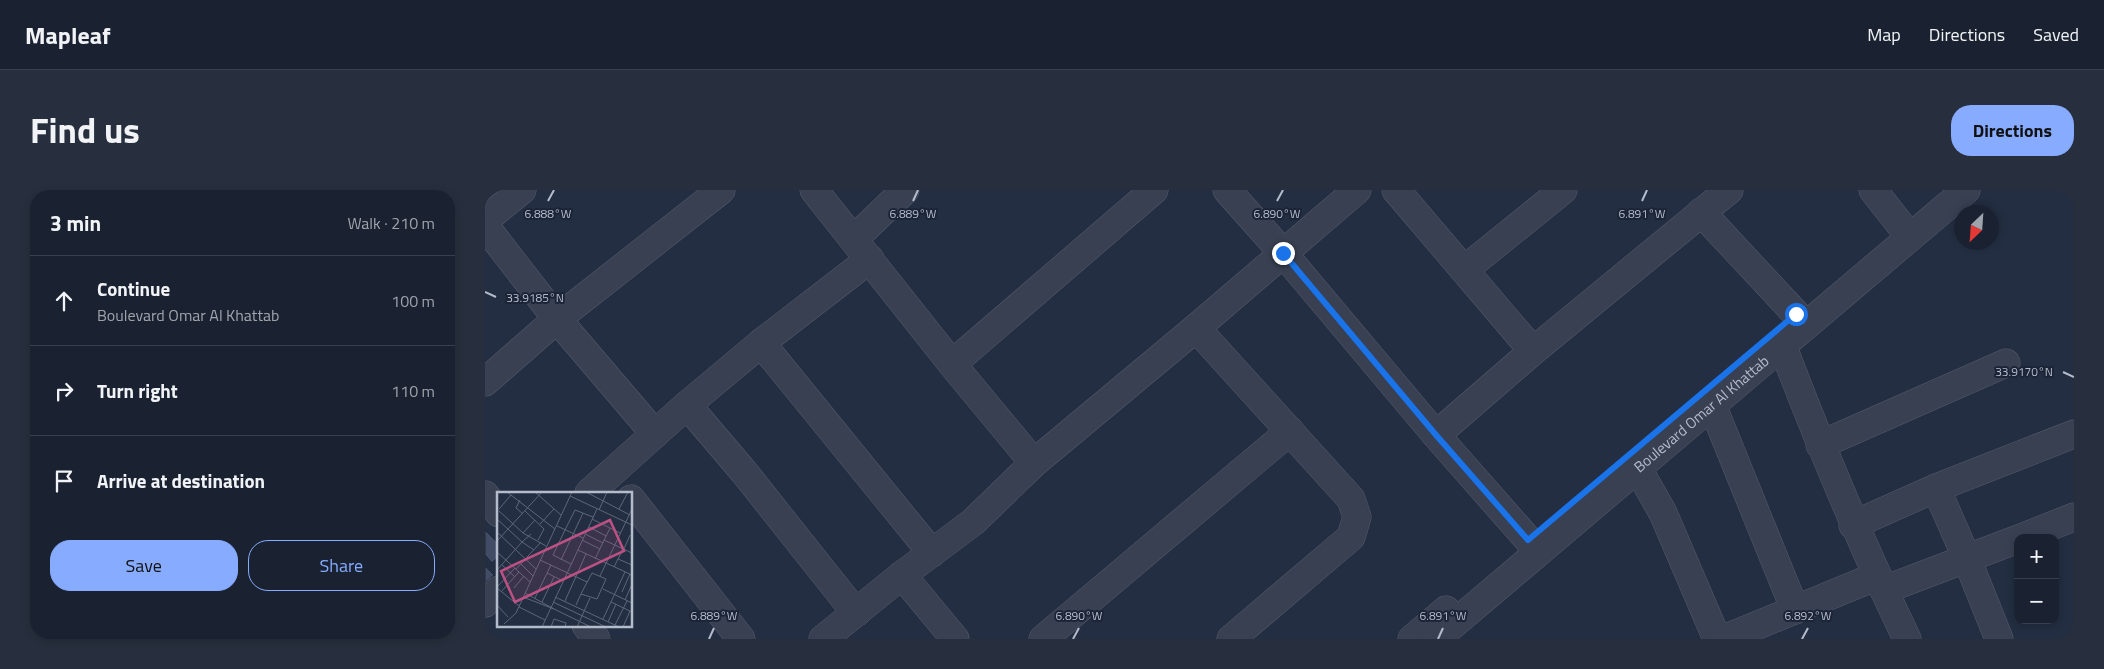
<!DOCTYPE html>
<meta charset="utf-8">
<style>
:root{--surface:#1a2232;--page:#272f3e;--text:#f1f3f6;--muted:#9fa4ac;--line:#383f4d;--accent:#86abff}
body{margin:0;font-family:"Titillium Web",sans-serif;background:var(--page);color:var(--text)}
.controls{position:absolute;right:15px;bottom:15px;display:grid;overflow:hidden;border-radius:10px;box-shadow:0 2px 8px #0003}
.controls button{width:45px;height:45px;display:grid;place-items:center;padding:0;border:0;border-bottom:1px solid var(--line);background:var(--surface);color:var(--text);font:25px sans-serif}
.compass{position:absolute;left:1469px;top:15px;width:45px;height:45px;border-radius:50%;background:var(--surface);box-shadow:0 2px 8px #0003;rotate:205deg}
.stop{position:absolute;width:15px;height:15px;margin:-11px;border:4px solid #1a73e8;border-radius:50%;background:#fff}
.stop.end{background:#1a73e8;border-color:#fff;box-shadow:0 1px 5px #0008}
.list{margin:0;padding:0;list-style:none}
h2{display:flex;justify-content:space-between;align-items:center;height:65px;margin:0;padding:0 20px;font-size:21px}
h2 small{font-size:16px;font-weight:400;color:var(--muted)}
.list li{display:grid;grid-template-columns:32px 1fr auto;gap:15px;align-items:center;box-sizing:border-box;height:90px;padding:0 20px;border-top:1px solid var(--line)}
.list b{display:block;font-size:19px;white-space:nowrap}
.list p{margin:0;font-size:16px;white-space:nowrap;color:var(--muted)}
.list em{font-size:16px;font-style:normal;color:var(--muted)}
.actions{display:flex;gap:10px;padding:15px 20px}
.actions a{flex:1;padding:11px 0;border:1px solid var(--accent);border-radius:20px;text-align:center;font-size:18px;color:var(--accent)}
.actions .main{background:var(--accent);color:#111}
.icon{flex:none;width:28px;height:28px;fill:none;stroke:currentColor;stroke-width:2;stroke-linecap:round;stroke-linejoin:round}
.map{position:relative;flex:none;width:1589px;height:449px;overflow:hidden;border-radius:20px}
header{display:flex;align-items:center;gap:30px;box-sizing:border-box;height:70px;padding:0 25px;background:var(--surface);border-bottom:1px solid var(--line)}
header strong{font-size:24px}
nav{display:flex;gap:28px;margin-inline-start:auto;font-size:18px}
.intro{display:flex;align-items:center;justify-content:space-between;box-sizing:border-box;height:120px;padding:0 30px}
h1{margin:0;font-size:35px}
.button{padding:12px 22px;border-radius:20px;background:var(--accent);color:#111;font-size:18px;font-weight:700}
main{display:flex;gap:30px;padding:0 30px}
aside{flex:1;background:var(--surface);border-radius:20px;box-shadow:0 2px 8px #0003}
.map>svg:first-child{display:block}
.building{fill:#424d65;stroke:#1e2739}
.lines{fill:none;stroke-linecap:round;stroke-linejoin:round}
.minor-casing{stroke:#535b6c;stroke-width:29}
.minor{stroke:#384052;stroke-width:28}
.route{stroke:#1a73e8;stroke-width:6}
.ticks{fill:none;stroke:#b4bccc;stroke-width:2}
.labels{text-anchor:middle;stroke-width:4;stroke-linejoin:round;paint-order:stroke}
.street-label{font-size:15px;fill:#b4bccc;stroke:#1c2537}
.inset-road{fill:none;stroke:#5d6779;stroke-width:1}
.view{fill:#bd5183;fill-opacity:0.15;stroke:#bd5183;stroke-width:2.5}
.inset-edge{fill:none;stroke:#b4bccc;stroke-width:2.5}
.ticks-label{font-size:12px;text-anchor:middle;fill:#b4bccc;stroke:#1c2537;stroke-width:4;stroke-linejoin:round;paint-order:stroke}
</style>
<header>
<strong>Mapleaf</strong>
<nav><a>Map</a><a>Directions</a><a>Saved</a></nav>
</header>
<div class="intro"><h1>Find us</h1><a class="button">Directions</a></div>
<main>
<aside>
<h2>3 min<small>Walk · 210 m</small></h2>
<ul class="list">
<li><svg class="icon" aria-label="ahead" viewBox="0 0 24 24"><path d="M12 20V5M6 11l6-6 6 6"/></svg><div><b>Continue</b><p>Boulevard Omar Al Khattab</p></div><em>100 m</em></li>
<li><svg class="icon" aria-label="right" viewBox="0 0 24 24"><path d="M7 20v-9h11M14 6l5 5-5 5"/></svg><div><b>Turn right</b></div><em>110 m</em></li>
<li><svg class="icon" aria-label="arrive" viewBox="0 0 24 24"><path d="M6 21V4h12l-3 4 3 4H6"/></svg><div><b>Arrive at destination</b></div></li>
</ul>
<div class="actions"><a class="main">Save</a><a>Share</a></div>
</aside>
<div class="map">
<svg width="1589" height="449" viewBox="0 0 1589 449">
<rect width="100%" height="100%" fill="#232e42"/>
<g class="building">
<path d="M0 340 14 354V366L7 373 0 365Z"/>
<path d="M0 376 9 385 0 393Z"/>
</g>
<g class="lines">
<defs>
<g id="minor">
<path d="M329 0 467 174 549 273"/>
<path d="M742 0 798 63 951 245 1053 361"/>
<path d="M911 0 1048 161"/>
<path d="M1388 0 1425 47"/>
<path d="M1216 22 1311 124"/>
<path d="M0 30 37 0"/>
<path d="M0 36 72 129 170 244"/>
<path d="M369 49 420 0"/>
<path d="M979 80 1078 0"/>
<path d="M711 138 866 309 872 327 866 347 746 449"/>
<path d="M276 153 447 363"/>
<path d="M1297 155C1335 255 1376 353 1422 449"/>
<path d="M467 174 669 0"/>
<path d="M0 192 72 129 236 0"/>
<path d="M202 215 259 282 371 423"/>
<path d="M1227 215 1310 420"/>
<path d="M951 245 1048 161 1244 0"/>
<path d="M1335 255 1521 173"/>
<path d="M1153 279 1178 323 1232 449"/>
<path d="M1451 298 1482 369 1514 449"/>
<path d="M104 303 202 215 276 153 385 69"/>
<path d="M0 305 14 323"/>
<path d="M146 309 256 449"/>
<path d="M1368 335 1451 298 1589 244"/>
<path d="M1536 348 1589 327"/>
<path d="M417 385 470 449"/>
<path d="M1399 400 1533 349"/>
<path d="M0 413 14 400"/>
<path d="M101 435 111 449"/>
<path d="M338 449 417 385 488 332 549 273 711 138 872 0"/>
<path d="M558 449 805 241"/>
<path d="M927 449 961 420"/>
<path id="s1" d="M951 449 1481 0"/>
<path d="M1239 449 1392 386"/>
</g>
</defs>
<use href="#minor" class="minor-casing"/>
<use href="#minor" class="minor"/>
</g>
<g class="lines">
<path class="route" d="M798 63 951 245 1043 350 1311 124"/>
</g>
<path class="ticks" d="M63 11 69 0M428 11 433 0M792 11 798 0M1157 11 1162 0M0 102 11 107M1578 182 1589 187M224 449 229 438M588 449 594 438M953 449 958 438M1317 449 1323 438"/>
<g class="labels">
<g class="street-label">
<text dy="5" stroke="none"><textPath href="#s1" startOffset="348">Boulevard Omar Al Khattab</textPath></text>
</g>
</g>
<g transform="translate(12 302)">
<rect width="135" height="135" fill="#232e42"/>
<path class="inset-road" d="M10 0 58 37M38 0 64 23M89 0 133 23M73 4 135 33M23 8 19 16 26 22M2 17 14 3M122 17 131 0M102 18 110 0M2 19 26 41 49 54M28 19 47 37 41 48M0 27 25 50 0 78M95 27 123 41M43 32 57 17M60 34 86 46M92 35 109 44M0 40 39 77M26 41 38 28M34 42 25 50 37 58M88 42 106 51M85 48 103 57M107 48 135 61M0 49 45 0M127 57 133 43M81 58 135 83M0 60 33 90M98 67 113 36M121 67 135 73M43 68 90 90M64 68 86 21M24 72 36 84M74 72 56 63 68 38 78 18 96 25M5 73 18 85M117 75 126 57M19 77 44 50M50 81 66 89M103 84 135 17M0 95 18 76M0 96 22 114M17 96 27 84M106 97 135 111M4 100 22 80M125 100 133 82M26 105 57 117 28 101M58 105 122 135M38 106 54 73M128 108 135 92M68 109 89 62M45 110 57 85M56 110 109 135M114 110 135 120M0 113 11 125M79 113 84 102 86 98 95 81 109 87 100 107 84 102M22 115 48 128M57 117 94 135M106 127 128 80M111 130 119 112M7 132 19 121 75 0M118 133 130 109M45 135 100 17M54 135 57 127 69 131 68 135M80 135 93 106M126 135 133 119"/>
<path class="view" d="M113 28 127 59 18 110 4 79Z"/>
<rect width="135" height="135" class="inset-edge"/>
</g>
<g class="ticks-label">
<text x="63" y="28">6.888°W</text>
<text x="428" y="28">6.889°W</text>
<text x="792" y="28">6.890°W</text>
<text x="1157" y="28">6.891°W</text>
<text x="50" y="112">33.9185°N</text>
<text x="1539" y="186">33.9170°N</text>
<text x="229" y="430">6.889°W</text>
<text x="594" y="430">6.890°W</text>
<text x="958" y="430">6.891°W</text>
<text x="1323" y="430">6.892°W</text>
</g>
</svg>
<div class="controls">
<button>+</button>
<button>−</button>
</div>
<svg class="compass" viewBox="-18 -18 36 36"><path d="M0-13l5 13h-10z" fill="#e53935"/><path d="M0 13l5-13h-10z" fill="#9fa4ac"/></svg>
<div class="stop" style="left:1311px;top:124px"></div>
<div class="stop end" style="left:798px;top:63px"></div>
</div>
</main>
